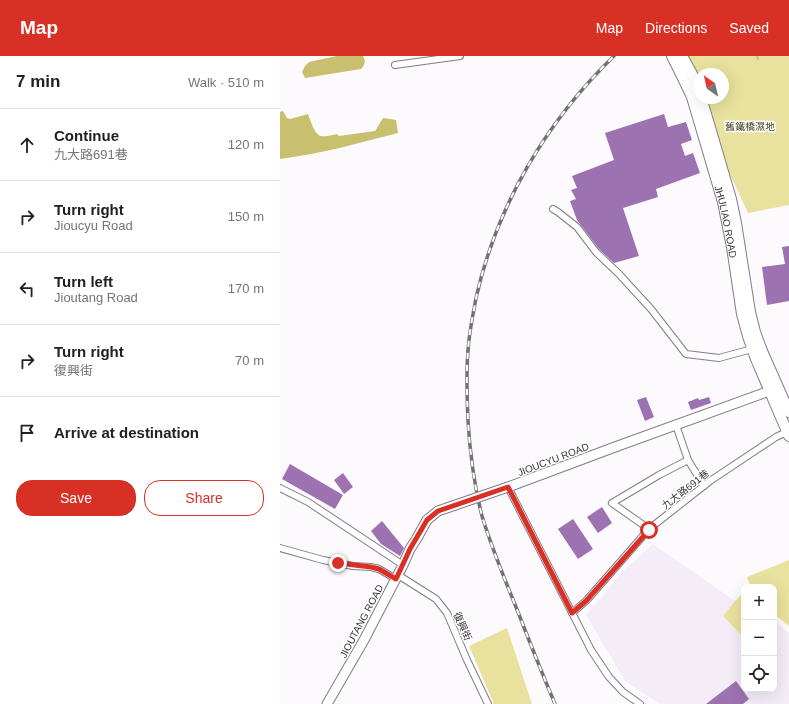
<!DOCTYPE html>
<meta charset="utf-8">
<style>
:root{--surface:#fff;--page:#f6f6f6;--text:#202124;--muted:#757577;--line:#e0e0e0;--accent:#d93025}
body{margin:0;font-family:Arial,"Noto Sans TC",sans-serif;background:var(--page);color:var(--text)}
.controls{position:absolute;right:12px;bottom:12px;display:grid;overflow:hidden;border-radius:8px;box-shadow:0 4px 16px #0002}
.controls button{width:36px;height:36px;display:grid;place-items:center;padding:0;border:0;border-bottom:1px solid var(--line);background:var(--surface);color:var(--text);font:20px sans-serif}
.compass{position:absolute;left:413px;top:12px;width:36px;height:36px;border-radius:50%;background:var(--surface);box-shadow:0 4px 16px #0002;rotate:326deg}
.stop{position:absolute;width:12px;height:12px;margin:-9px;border:3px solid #d93025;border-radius:50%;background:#fff}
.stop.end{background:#d93025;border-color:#fff;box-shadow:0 1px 4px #0008}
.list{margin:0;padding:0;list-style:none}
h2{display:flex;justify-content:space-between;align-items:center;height:52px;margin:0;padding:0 16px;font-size:17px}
h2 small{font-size:13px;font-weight:400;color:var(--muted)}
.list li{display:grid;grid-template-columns:26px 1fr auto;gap:12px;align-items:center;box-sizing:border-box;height:72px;padding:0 16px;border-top:1px solid var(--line)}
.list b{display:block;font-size:15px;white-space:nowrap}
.list p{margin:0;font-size:13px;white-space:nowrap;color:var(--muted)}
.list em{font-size:13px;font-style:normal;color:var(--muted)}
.actions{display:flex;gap:8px;padding:12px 16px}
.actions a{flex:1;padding:9px 0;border:1px solid var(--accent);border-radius:16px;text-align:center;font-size:14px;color:var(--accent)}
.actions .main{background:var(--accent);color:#fff}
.icon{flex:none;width:22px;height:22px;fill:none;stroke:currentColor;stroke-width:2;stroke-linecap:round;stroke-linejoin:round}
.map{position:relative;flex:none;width:509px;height:648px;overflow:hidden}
header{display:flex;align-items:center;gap:24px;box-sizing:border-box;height:56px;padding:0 20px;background:var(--accent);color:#fff}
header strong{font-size:19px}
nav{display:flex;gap:22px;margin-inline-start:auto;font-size:14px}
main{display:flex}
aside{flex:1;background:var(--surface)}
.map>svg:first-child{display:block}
.built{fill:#f4edf8}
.green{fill:#e9e29e;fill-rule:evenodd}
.water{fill:#c8c06f}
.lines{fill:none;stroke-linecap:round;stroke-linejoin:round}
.stream{stroke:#c8c06f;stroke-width:2}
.building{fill:#9d72b0}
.street-casing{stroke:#85798a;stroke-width:8}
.secondary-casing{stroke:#85798a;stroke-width:11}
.primary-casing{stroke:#85798a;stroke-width:12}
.street{stroke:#fff;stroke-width:6}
.secondary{stroke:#fff;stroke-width:9}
.primary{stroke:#fff;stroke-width:10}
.rail-casing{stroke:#747076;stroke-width:3.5}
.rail{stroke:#fff;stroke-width:2;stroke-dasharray:6;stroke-linecap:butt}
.secondary-bridge-casing{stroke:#85798a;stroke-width:11;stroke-linecap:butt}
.secondary-bridge{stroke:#fff;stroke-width:9}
.route{stroke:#d93025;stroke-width:5}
.labels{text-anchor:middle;stroke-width:3;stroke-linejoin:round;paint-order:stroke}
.park-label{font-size:10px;fill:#433f1c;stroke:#fff}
.street-label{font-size:10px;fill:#373239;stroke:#fff}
</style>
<header>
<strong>Map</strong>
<nav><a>Map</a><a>Directions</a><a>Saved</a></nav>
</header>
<main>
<aside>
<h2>7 min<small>Walk · 510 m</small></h2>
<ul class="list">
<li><svg class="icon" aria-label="ahead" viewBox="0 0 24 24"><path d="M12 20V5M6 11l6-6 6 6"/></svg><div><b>Continue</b><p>九大路691巷</p></div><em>120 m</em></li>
<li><svg class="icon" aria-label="right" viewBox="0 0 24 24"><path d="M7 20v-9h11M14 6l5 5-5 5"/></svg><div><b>Turn right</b><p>Jioucyu Road</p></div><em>150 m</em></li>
<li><svg class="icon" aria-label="left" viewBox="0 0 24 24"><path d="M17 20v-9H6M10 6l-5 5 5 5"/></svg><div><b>Turn left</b><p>Jioutang Road</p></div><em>170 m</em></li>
<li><svg class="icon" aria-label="right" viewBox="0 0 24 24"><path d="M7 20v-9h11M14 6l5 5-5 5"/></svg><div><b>Turn right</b><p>復興街</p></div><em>70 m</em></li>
<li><svg class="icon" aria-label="arrive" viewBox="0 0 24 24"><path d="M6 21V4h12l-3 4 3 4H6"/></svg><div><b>Arrive at destination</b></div></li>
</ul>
<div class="actions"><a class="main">Save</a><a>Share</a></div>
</aside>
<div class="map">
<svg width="509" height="648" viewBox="0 0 509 648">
<rect width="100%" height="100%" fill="#fdfafe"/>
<path class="built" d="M373 488 455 545 443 560 464 582V633H494V565L509 577V648H379L345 625 306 559 345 513Z"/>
<g class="green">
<path d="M395 0H509V149L468 157ZM419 18H443V42H419Z"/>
<path d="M509 504V570L494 558V531H469L470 529 467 521Z"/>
<path d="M464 536V582L443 560 455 545Z"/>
<path d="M227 572 252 648H214L189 590Z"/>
</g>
<g class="water">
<path d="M57 0H83C86 6 85 8 81 13L25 22 22 16 25 10 29 6Z"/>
<path d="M3 55 7 62 10 63 28 58C30 64 35 79 41 80 46 81 52 79 57 78L59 80 95 75 97 72 103 62 116 64 118 77C79 87 40 98 0 103V56Z"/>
</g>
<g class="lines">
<path class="stream" d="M477 0 478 3"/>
</g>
<g class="building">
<path d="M384 58 388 71 406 66 412 84 401 88 405 100 413 97 420 117 376 133 378 141 343 152 359 200 334 207 319 193 297 164 290 145 296 143 291 134 297 132 292 120 334 104 325 77Z"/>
<path d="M509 190V245L487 249 482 211 505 208 502 191Z"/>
<path d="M366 341 374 361 365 365 357 344Z"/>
<path d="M429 341 431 347 411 354 408 346 418 342 419 344Z"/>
<path d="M10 408 63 439 55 453 2 423Z"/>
<path d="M63 417 73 431 64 438 54 424Z"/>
<path d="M322 451 332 467 318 477 307 461Z"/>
<path d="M293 463 313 493 298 503 278 473Z"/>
<path d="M102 465 124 492 120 500 101 488 91 475Z"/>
<path d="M456 625 469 643 463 648H426Z"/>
</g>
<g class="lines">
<defs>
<g id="street">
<path d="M115 9 180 0"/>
<path d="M273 153 278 156 297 171 316 196 339 218 371 253 406 298 439 302 472 293"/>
<path d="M396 369 408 404 424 430"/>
<path d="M228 431 311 594 329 621 343 636 360 648"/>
<path d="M0 432 28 446 123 509"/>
<path d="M369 473 332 447 379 419 408 404"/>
<path d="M0 492 43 504 73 510 91 511 99 513 116 523"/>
<path d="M118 519 156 543 167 557 187 604 208 648"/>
<path d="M292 557 306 545 369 473 430 425 496 381 509 375"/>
</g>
<g id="secondary">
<path d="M228 431 335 391 495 333"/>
<path d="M47 648 84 584 123 509 130 493 137 482"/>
</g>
<g id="primary">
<path id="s1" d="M392 0 403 22 412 41 443 146 452 191 462 258 468 280 476 303 509 380"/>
<path d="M402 0 412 18 419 37"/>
<path d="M421 42 426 58 451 143 456 167 470 256 475 276 482 295 509 356"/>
</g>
</defs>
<use href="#street" class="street-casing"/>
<use href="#secondary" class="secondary-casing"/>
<use href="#primary" class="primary-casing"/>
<use href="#street" class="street"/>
<use href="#secondary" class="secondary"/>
<use href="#primary" class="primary"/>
<defs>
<path id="rail" d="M275 648C262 617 250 587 238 556 225 524 212 493 202 460 194 429 190 397 188 365 187 342 186 318 188 295 189 277 193 259 196 242 217 149 266 66 334 0"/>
</defs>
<use href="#rail" class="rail-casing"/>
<use href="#rail" class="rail"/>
<defs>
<path id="secondary-bridge" d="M137 482 147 464 158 455 228 431"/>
</defs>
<use href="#secondary-bridge" class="secondary-bridge-casing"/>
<use href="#secondary-bridge" class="secondary-bridge"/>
</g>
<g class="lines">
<path class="route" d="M58 507 91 511 99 513 116 523 130 493 147 464 158 455 228 431 292 557 306 545 369 474"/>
</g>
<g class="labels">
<g class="park-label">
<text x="470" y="74">舊鐵橋濕地</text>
</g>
<g class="street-label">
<text dy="4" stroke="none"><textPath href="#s1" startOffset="175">JHULIAO ROAD</textPath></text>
<text transform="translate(273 403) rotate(-21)" y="4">JIOUCYU ROAD</text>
<text transform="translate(405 433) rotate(-38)" y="4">九大路691巷</text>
<text transform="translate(81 565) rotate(-62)" y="4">JIOUTANG ROAD</text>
<text transform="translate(183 570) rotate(66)" y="4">復興街</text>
</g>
</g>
</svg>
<div class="controls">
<button>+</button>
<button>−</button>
<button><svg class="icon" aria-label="locate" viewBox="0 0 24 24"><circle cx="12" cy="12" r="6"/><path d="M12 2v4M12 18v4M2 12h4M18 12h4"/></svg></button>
</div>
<svg class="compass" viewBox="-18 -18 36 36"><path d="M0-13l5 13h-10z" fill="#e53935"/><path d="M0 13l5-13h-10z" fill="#757577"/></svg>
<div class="stop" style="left:369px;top:474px"></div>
<div class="stop end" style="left:58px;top:507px"></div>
</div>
</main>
